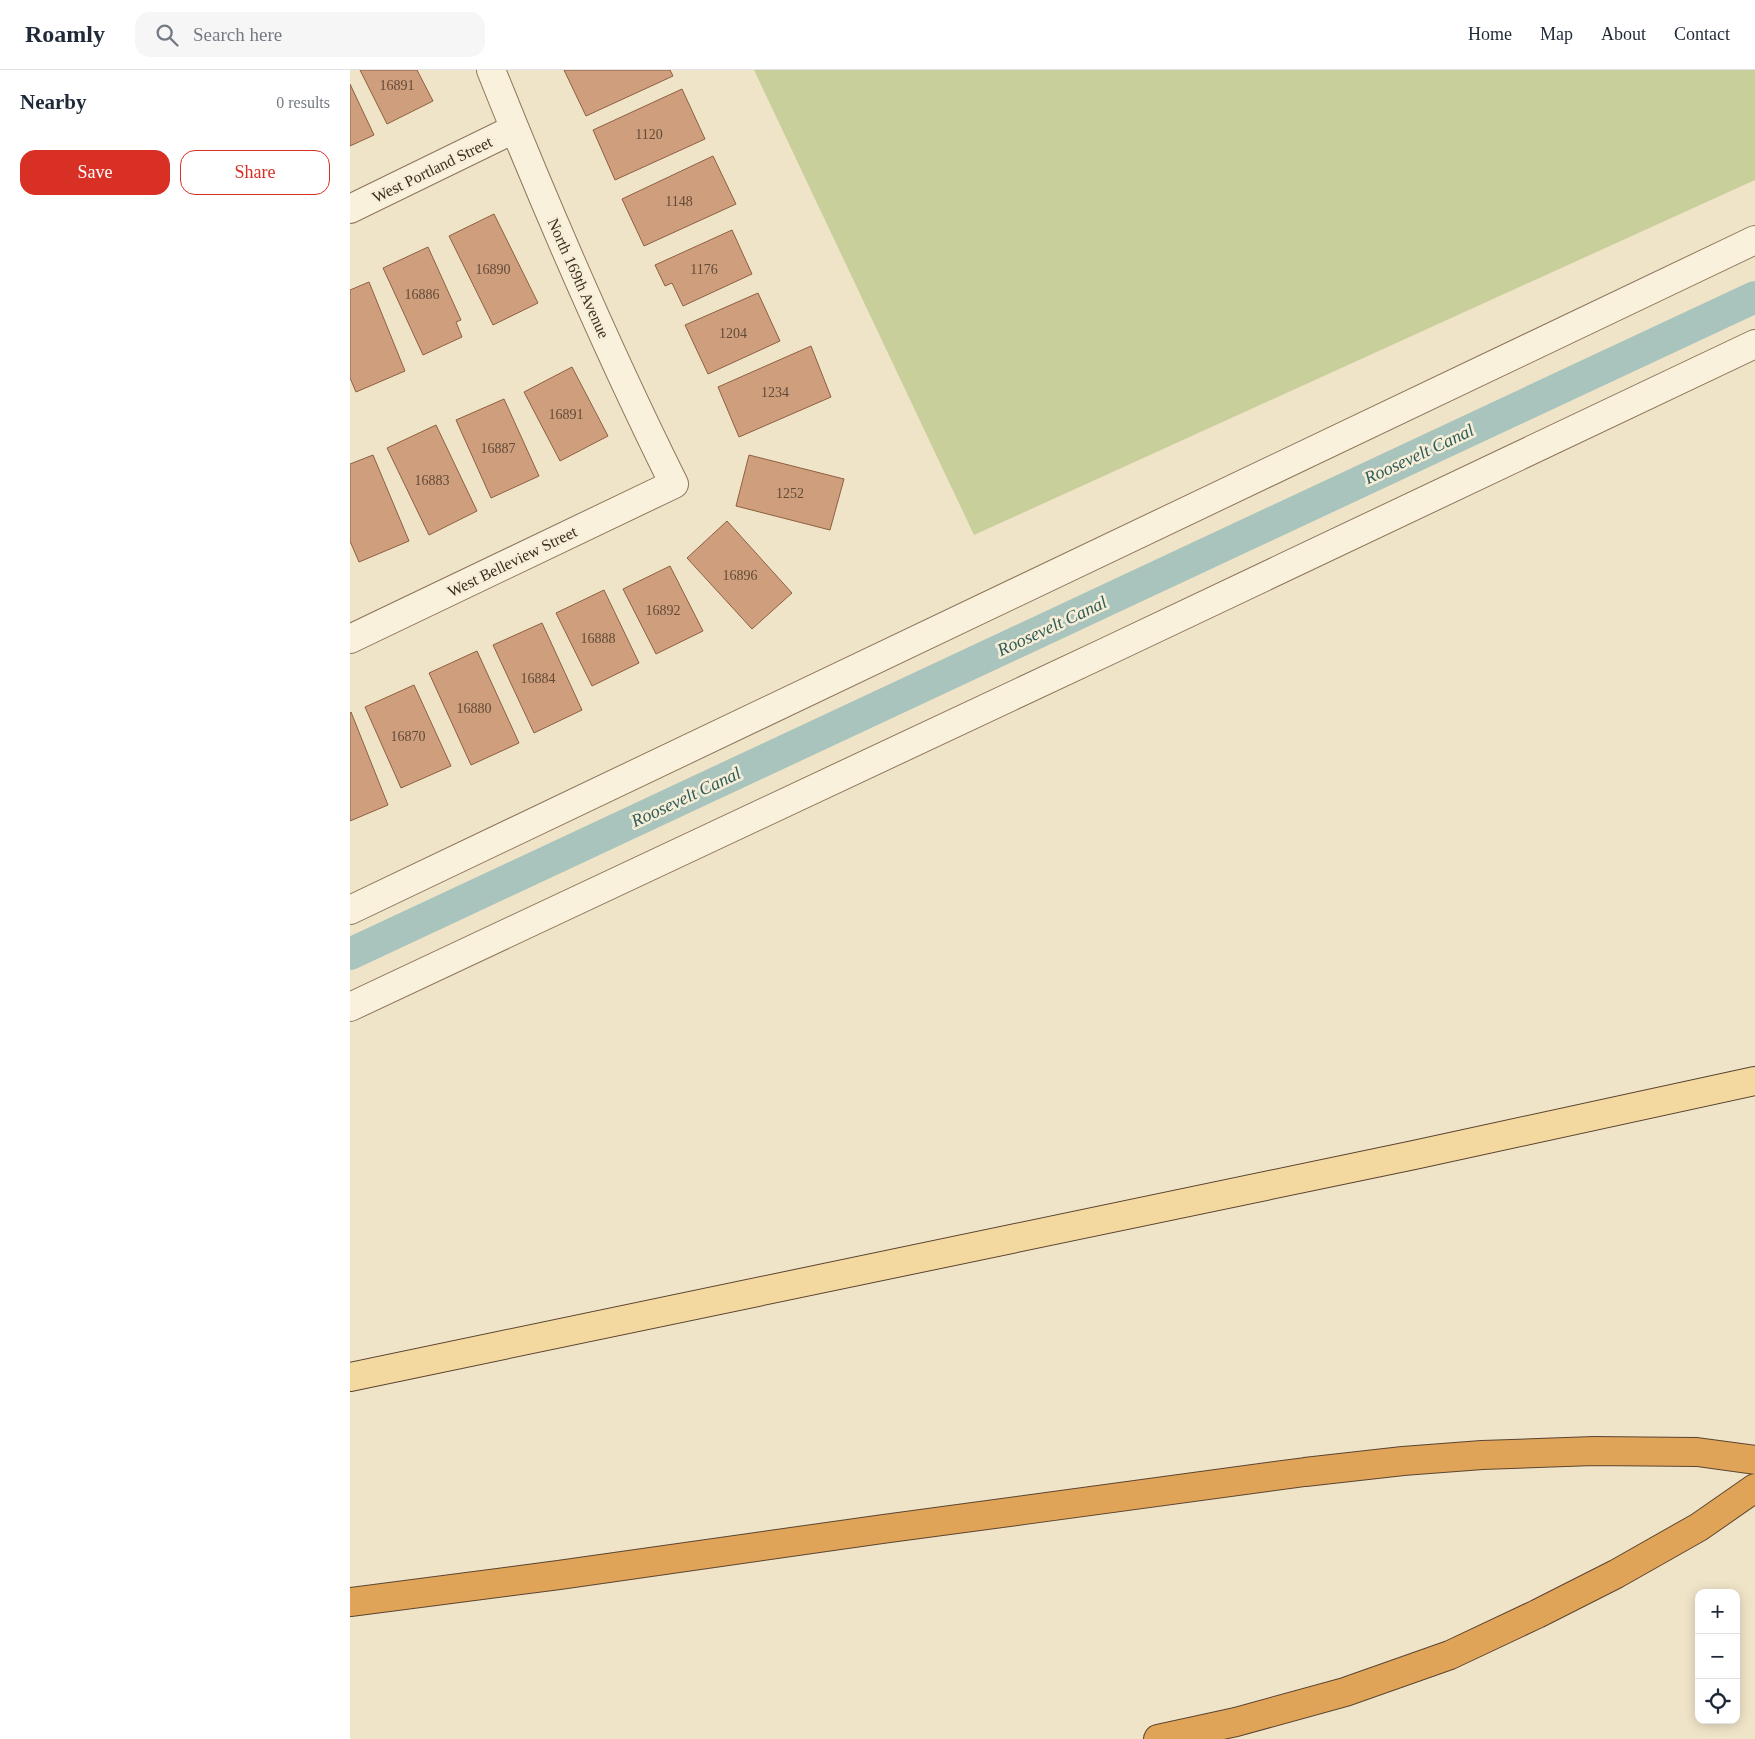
<!DOCTYPE html>
<meta charset="utf-8">
<style>
:root{--surface:#fff;--page:#f6f6f7;--text:#1f2937;--muted:#747a83;--line:#e0e1e3;--accent:#d93025}
body{margin:0;font-family:Georgia,serif;background:var(--page);color:var(--text)}
.controls{position:absolute;right:15px;bottom:15px;display:grid;overflow:hidden;border-radius:10px;box-shadow:0 2px 12px #0003}
.controls button{width:45px;height:45px;display:grid;place-items:center;padding:0;border:0;border-bottom:1px solid var(--line);background:var(--surface);color:var(--text);font:25px sans-serif}
.list{margin:0;padding:0;list-style:none}
h2{display:flex;justify-content:space-between;align-items:center;height:65px;margin:0;padding:0 20px;font-size:21px}
h2 small{font-size:16px;font-weight:400;color:var(--muted)}
.actions{display:flex;gap:10px;padding:15px 20px}
.actions a{flex:1;padding:11px 0;border:1px solid var(--accent);border-radius:15px;text-align:center;font-size:18px;color:var(--accent)}
.actions .main{background:var(--accent);color:#fff}
.icon{flex:none;width:28px;height:28px;fill:none;stroke:currentColor;stroke-width:2;stroke-linecap:round;stroke-linejoin:round}
.map{position:relative;flex:none;width:1405px;height:1669px;overflow:hidden}
header{display:flex;align-items:center;gap:30px;box-sizing:border-box;height:70px;padding:0 25px;background:var(--surface);border-bottom:1px solid var(--line)}
header strong{font-size:24px}
nav{display:flex;gap:28px;margin-inline-start:auto;font-size:18px}
.search{width:350px;height:45px;background:var(--page);display:flex;align-items:center;gap:12px;box-sizing:border-box;padding:0 18px;border-radius:15px;color:var(--muted);font-size:19px}
main{display:flex}
aside{flex:1;background:var(--surface)}
.map>svg:first-child{display:block}
.green{fill:#c9cf9b}
.lines{fill:none;stroke-linecap:round;stroke-linejoin:round}
.canal{stroke:#a9c4bc;stroke-width:32}
.building{fill:#cf9f7d;stroke:#8d5f41}
.minor-casing{stroke:#8d765c;stroke-width:30}
.major-casing{stroke:#5b4430;stroke-width:30}
.highway-casing{stroke:#5b4430;stroke-width:30}
.minor{stroke:#faf1dc;stroke-width:28}
.major{stroke:#f3d9a0;stroke-width:28}
.highway{stroke:#e0a458;stroke-width:28}
.labels{text-anchor:middle;stroke-width:5;stroke-linejoin:round;paint-order:stroke}
.number-label{font-size:14px;fill:#624a37}
.street-label{font-size:16px;fill:#3d2e20;stroke:#f7eed8}
.water-label{font-size:18px;font-style:italic;fill:#2f5d5a;stroke:#f7eed8}
</style>
<header>
<strong>Roamly</strong>
<div class="search"><svg class="icon" aria-label="search" viewBox="0 0 24 24"><circle cx="10" cy="10" r="6"/><path d="M15 15l6 6"/></svg>Search here</div>
<nav><a>Home</a><a>Map</a><a>About</a><a>Contact</a></nav>
</header>
<main>
<aside>
<h2>Nearby<small>0 results</small></h2>
<ul class="list">
</ul>
<div class="actions"><a class="main">Save</a><a>Share</a></div>
</aside>
<div class="map">
<svg width="1405" height="1669" viewBox="0 0 1405 1669">
<rect width="100%" height="100%" fill="#f0e4c8"/>
<path class="green" d="M404 0H1405V110L624 465Z"/>
<g class="lines">
<path class="canal" d="M0 884 1405 227"/>
</g>
<g class="building">
<path d="M10 0H67L83 31 37 54Z"/>
<path d="M214 0H320L323 6 236 46Z"/>
<path d="M0 14 24 65 0 76Z"/>
<path d="M332 19 355 69 265 110 243 60Z"/>
<path d="M363 86 386 134 294 176 272 129Z"/>
<path d="M144 144 188 233 143 255 99 166Z"/>
<path d="M382 160 402 204 333 236 322 213 315 216 305 195Z"/>
<path d="M78 177 111 250 106 252 112 267 73 285 33 198Z"/>
<path d="M19 212 55 301 6 322 0 308V220Z"/>
<path d="M408 223 430 271 358 304 335 255Z"/>
<path d="M461 276 481 327 389 367 368 317Z"/>
<path d="M222 297 258 366 210 391 174 322Z"/>
<path d="M154 329 189 406 141 428 106 350Z"/>
<path d="M86 355 127 441 79 465 37 378Z"/>
<path d="M23 385 59 471 9 492 0 471V394Z"/>
<path d="M399 385 494 409 480 460 386 436Z"/>
<path d="M377 451 442 523 402 559 337 488Z"/>
<path d="M320 496 353 561 306 584 273 519Z"/>
<path d="M254 520 289 593 242 616 206 543Z"/>
<path d="M192 553 232 640 184 663 143 575Z"/>
<path d="M127 581 169 673 121 695 79 603Z"/>
<path d="M64 615 101 696 51 718 15 637Z"/>
<path d="M1 642 38 735 0 751V643Z"/>
</g>
<g class="lines">
<defs>
<g id="minor">
<path d="M0 139 164 59"/>
<path d="M0 569 324 414C257 279 197 140 141 0"/>
<path d="M0 840 1405 170"/>
<path d="M0 937 760 580 1405 274"/>
</g>
<path id="major" d="M0 1307 1064 1085 1405 1011"/>
<g id="highway">
<path d="M0 1532 209 1505 533 1459 955 1402 1053 1391 1132 1385 1244 1381 1347 1382 1405 1390"/>
<path d="M808 1669 886 1652 995 1622 1100 1585 1187 1544 1266 1504 1349 1457 1405 1418"/>
</g>
</defs>
<use href="#minor" class="minor-casing"/>
<use href="#major" class="major-casing"/>
<use href="#highway" class="highway-casing"/>
<use href="#minor" class="minor"/>
<use href="#major" class="major"/>
<use href="#highway" class="highway"/>
</g>
<g class="labels">
<g class="number-label">
<text x="47" y="20">16891</text>
<text x="299" y="69">1120</text>
<text x="329" y="136">1148</text>
<text x="143" y="204">16890</text>
<text x="354" y="204">1176</text>
<text x="72" y="229">16886</text>
<text x="383" y="268">1204</text>
<text x="425" y="327">1234</text>
<text x="216" y="349">16891</text>
<text x="148" y="383">16887</text>
<text x="82" y="415">16883</text>
<text x="440" y="428">1252</text>
<text x="390" y="510">16896</text>
<text x="313" y="545">16892</text>
<text x="248" y="573">16888</text>
<text x="188" y="613">16884</text>
<text x="124" y="643">16880</text>
<text x="58" y="671">16870</text>
</g>
<g class="street-label">
<text transform="translate(82 99) rotate(-26)" y="6">West Portland Street</text>
<text transform="translate(229 208) rotate(66)" y="6">North 169th Avenue</text>
<text transform="translate(162 491) rotate(-26)" y="6">West Belleview Street</text>
</g>
<g class="water-label">
<text transform="translate(1069 384) rotate(-25)" y="6">Roosevelt Canal</text>
<text transform="translate(702 556) rotate(-25)" y="6">Roosevelt Canal</text>
<text transform="translate(336 727) rotate(-25)" y="6">Roosevelt Canal</text>
</g>
</g>
</svg>
<div class="controls">
<button>+</button>
<button>−</button>
<button><svg class="icon" aria-label="locate" viewBox="0 0 24 24"><circle cx="12" cy="12" r="6"/><path d="M12 2v4M12 18v4M2 12h4M18 12h4"/></svg></button>
</div>
</div>
</main>
